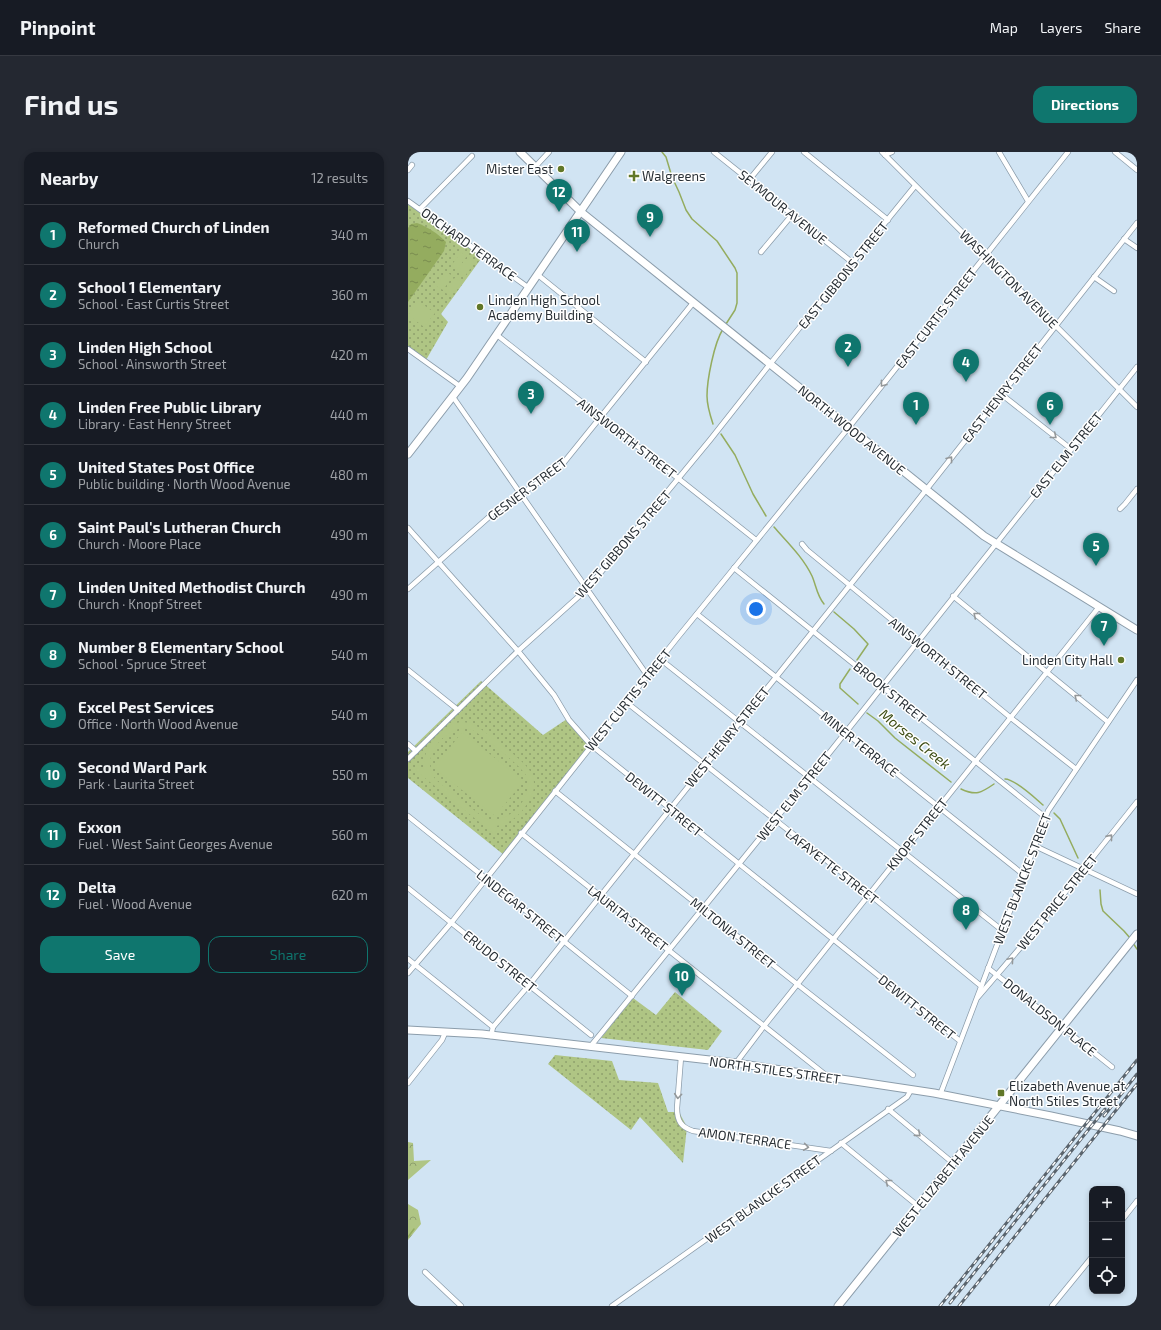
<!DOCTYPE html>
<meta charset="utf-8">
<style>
:root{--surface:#171b24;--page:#242831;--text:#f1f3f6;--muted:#9ea1a6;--line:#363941;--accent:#0f766e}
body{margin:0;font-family:"Exo 2",sans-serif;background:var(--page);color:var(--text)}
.controls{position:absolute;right:12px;bottom:12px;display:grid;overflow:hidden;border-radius:8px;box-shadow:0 2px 6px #0003}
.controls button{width:36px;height:36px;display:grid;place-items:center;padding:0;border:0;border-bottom:1px solid var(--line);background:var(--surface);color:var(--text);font:20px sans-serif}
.you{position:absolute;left:348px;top:457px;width:14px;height:14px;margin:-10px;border:3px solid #fff;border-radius:50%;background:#1a73e8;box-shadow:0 0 0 6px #1a73e833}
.badge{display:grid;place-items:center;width:26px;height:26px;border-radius:50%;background:var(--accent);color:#fff;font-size:13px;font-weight:700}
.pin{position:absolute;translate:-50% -33px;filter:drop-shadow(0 1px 2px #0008)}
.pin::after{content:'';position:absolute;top:21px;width:14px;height:12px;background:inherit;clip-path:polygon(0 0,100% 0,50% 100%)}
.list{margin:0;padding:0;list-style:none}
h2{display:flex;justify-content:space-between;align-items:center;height:52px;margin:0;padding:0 16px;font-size:17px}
h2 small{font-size:13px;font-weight:400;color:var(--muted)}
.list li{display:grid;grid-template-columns:26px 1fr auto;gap:12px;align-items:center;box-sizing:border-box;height:60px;padding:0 16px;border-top:1px solid var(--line)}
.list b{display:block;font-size:15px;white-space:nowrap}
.list p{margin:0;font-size:13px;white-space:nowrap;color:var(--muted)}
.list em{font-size:13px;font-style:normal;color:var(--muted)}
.actions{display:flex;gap:8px;padding:12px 16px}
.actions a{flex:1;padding:9px 0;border:1px solid var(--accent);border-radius:12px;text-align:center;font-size:14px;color:var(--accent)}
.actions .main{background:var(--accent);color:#fff}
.icon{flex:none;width:22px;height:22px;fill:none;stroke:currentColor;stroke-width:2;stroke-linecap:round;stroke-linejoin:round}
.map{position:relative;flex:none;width:729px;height:1154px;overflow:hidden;border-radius:12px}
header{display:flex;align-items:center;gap:24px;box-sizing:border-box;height:56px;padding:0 20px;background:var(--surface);border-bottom:1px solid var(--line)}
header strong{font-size:19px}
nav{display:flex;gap:22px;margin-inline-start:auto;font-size:14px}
.intro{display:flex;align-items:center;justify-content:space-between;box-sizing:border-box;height:96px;padding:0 24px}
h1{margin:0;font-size:28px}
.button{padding:10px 18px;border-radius:12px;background:var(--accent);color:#fff;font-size:14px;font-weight:700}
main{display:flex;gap:24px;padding:0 24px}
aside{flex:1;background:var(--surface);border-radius:12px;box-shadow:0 2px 6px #0003}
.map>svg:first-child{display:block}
.grass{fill:url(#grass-dots)}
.forest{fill:url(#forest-crowns)}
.pitch{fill:#afc584;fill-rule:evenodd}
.water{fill:url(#water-ripples)}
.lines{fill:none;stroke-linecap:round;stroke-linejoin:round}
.stream{stroke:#94ac5f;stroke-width:1.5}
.street-casing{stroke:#8c9dab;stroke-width:6}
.secondary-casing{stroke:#8c9dab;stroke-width:9}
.street{stroke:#fff;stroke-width:4.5}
.secondary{stroke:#fff;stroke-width:7}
.rail-casing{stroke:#5a646d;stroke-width:3}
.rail{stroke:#fff;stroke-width:1.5;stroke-dasharray:4.5;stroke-linecap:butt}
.oneway{stroke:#94989a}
.poi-dot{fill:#617728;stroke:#fff;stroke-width:1.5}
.labels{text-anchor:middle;stroke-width:3;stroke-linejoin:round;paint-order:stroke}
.poi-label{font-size:13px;fill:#293036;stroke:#fff;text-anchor:start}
.street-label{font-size:13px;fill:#293036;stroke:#fff}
.water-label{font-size:14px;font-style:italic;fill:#3d4d14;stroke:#fff}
</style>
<header>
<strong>Pinpoint</strong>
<nav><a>Map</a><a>Layers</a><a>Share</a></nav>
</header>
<div class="intro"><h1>Find us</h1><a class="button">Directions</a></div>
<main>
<aside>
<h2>Nearby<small>12 results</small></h2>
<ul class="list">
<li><span class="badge">1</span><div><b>Reformed Church of Linden</b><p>Church</p></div><em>340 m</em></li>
<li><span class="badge">2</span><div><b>School 1 Elementary</b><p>School · East Curtis Street</p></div><em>360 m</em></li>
<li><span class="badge">3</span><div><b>Linden High School</b><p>School · Ainsworth Street</p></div><em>420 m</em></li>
<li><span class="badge">4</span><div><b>Linden Free Public Library</b><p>Library · East Henry Street</p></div><em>440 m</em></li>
<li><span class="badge">5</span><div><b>United States Post Office</b><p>Public building · North Wood Avenue</p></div><em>480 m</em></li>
<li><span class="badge">6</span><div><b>Saint Paul's Lutheran Church</b><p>Church · Moore Place</p></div><em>490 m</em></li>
<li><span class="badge">7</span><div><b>Linden United Methodist Church</b><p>Church · Knopf Street</p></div><em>490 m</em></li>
<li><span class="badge">8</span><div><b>Number 8 Elementary School</b><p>School · Spruce Street</p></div><em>540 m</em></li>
<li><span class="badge">9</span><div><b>Excel Pest Services</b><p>Office · North Wood Avenue</p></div><em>540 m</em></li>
<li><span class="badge">10</span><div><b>Second Ward Park</b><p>Park · Laurita Street</p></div><em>550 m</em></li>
<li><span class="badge">11</span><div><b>Exxon</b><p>Fuel · West Saint Georges Avenue</p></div><em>560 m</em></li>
<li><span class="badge">12</span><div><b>Delta</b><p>Fuel · Wood Avenue</p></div><em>620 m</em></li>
</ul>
<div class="actions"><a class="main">Save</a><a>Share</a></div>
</aside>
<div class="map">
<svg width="729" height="1154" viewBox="0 0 729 1154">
<defs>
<pattern id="grass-dots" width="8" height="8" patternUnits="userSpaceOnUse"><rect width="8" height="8" fill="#afc584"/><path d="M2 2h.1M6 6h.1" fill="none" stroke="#8ea06d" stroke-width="1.8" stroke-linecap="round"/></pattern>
<pattern id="forest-crowns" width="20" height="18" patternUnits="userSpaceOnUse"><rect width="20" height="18" fill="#afc584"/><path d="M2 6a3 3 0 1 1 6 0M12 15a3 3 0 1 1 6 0" fill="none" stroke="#8ea06d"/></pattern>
<pattern id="water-ripples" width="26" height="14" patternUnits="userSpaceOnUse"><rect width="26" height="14" fill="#94ac5f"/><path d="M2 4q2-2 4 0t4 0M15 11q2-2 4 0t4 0" fill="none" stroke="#798c4f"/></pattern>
</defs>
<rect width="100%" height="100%" fill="#d1e4f3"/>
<g class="grass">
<path d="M0 51 75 104 33 162 40 170 18 208 0 195Z"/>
<path d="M73 529 135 583 162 565 185 595 96 703 0 626V600Z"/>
<path d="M267 840 314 879 300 898 193 886 225 846 248 863Z"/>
<path d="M147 903 204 909 211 928 250 931 260 960H271L279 975 275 1011 232 965 223 978 140 912Z"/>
</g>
<g class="forest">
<path d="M0 990 5 991 6 1009 23 1008 0 1028Z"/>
<path d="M0 1052 10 1058 13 1072 0 1088Z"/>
</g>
<g class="pitch">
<path d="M53 100 59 104 49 118 43 114Z"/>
<path d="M61 106 67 110 57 124 51 119Z"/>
<path d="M38 120 45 124 35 138 28 134Z"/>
<path d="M46 126 53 130 43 144 36 140Z"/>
<path d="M10 149 27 161 16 175 0 163Z"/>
<path d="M53 570 63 571 70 575C80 582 90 590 99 597 121 615 137 627 117 655 110 665 99 673 87 674L90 677 86 682 7 618 10 613 16 618C14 596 31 574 53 570ZM57 576C60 577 63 577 66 579 75 584 116 616 119 625 126 647 98 675 76 666L28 628C11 608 34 577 57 576Z"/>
<path d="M54 580 116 629 87 664 26 616Z"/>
</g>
<path class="water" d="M9 71C20 75 29 81 38 90L36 99 0 150V76L3 72Z"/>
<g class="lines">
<g class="stream">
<path d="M254 0 258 5 264 25 271 40 278 58 284 67 309 89 327 116 329 121V151L327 158 318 172"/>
<path d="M305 272C302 263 299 253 299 244 299 228 306 191 315 177"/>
<path d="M313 282 327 303 345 342 358 364"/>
<path d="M366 375C379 390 395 405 404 424 408 433 409 444 416 452"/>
<path d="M426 460 446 477 460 492 449 508"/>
<path d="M442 517 432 532V536L450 552"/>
<path d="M459 561 470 569 487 586 543 630"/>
<path d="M597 627C607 627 627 646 635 653"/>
<path d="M553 637C568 644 573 641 586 632"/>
<path d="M646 661 652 667 670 706"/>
<path d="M692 738 693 752 695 759 716 779 722 786"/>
<path d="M725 791 729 797"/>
<path d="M0 1085 6 1077"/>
</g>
<defs>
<g id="street">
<path d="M306 0 445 111"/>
<path d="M396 0 480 68"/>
<path d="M474 0 729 255"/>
<path d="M591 0 620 49"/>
<path d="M707 0 729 18"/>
<path d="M477 3 484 0"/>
<path d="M127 15 141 0"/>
<path d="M0 18 4 13"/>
<path d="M341 28 364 0"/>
<path d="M0 49 121 136"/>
<path d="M12 57 64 4"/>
<path d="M716 87 729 96"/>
<path d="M353 100 384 63"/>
<path d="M130 123 238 210"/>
<path d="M686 125 706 139"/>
<path d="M89 183 348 388"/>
<path d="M0 197 53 235"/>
<path d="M593 242 663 297"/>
<path d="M45 245 239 523"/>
<path d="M712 357 717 352 729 337"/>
<path d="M0 376 110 499 146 543 161 568 183 593 552 889"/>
<path d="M394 392 399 398 603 566 668 617"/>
<path d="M326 416 637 665"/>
<path d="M0 437 81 365 153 314 285 151"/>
<path d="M545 444 700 570"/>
<path d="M289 462 616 723"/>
<path d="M252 507 595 779"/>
<path d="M0 518 50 558"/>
<path d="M218 550 461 742 573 834"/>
<path d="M0 592 8 599"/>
<path d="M0 607 110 499 179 437 302 288 362 212 507 34"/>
<path d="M147 639 389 832 505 923"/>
<path d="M0 664 224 844"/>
<path d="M113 681 419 924"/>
<path d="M627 694 729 742"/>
<path d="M0 736 183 883"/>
<path d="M0 807 85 875"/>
<path d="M580 816 704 915"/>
<path d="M0 821 43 771 270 485 441 275 660 0"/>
<path d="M570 845 623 783 729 650"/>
<path d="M83 884 85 875 121 833 503 357 729 71"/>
<path d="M182 895 422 600 729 215"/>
<path d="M273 905 269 956C269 969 273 975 285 979L423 999"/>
<path d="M328 911 356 874 691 455"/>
<path d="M0 931 34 888 37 881"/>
<path d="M532 943 640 659 729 528"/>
<path d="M480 957 545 1011"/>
<path d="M433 991 510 1054"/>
<path d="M714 1068 729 1049"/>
<path d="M17 1120 53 1154"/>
<path d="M204 1154 499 945 503 938"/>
<path d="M644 1154 684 1105"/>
</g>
<g id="secondary">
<path d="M112 0 173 60 576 384 729 478"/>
<path d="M0 302 59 226 213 0"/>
<path d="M0 878 74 882 328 911 526 941 643 964 712 979 729 984"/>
<path d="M430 1154 729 782"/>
</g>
</defs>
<use href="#street" class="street-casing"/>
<use href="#secondary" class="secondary-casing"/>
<use href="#street" class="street"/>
<use href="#secondary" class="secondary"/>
<defs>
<g id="rail">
<path d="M696 964 729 922"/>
<path d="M542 1151 697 957"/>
<path d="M532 1154 729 908"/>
<path d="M551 1154 729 932"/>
</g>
</defs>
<use href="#rail" class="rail-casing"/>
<use href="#rail" class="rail"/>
</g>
<defs><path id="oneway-chevron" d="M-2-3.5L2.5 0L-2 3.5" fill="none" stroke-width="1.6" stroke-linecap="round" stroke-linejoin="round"/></defs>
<g class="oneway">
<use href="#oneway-chevron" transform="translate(475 232) rotate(128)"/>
<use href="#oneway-chevron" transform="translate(646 284) rotate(39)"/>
<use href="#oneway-chevron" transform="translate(542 307) rotate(-52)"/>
<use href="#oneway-chevron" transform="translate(568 463) rotate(-141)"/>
<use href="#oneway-chevron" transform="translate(669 545) rotate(-141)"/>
<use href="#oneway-chevron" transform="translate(702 685) rotate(-51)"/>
<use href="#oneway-chevron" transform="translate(603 808) rotate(-50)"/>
<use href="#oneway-chevron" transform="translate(270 944) rotate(95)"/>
<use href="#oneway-chevron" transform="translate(510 982) rotate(40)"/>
<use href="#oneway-chevron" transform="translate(398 995) rotate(8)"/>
<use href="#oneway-chevron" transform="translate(480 1030) rotate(-141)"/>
</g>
<g class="poi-dot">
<circle cx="153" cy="17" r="4"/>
<path d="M224 18h4v4h4v4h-4v4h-4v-4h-4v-4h4z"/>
<circle cx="72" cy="155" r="4"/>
<circle cx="713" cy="508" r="4"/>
<rect x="589" y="937" width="8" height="8" rx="2"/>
</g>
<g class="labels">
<g class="poi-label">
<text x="145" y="22" text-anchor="end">Mister East</text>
<text x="234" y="29">Walgreens</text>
<text x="80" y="153">Linden High School<tspan x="80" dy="15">Academy Building</tspan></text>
<text x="705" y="513" text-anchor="end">Linden City Hall</text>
<text x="601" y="939">Elizabeth Avenue at<tspan x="601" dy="15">North Stiles Street</tspan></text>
</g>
<g class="street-label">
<text transform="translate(375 55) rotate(39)" y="5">SEYMOUR AVENUE</text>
<text transform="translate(61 92) rotate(36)" y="5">ORCHARD TERRACE</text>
<text transform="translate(435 123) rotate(-51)" y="5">EAST GIBBONS STREET</text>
<text transform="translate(601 127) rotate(45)" y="5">WASHINGTON AVENUE</text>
<text transform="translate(528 166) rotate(-52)" y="5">EAST CURTIS STREET</text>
<text transform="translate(594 241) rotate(-52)" y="5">EAST HENRY STREET</text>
<text transform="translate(444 278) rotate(39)" y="5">NORTH WOOD AVENUE</text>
<text transform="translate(219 286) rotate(38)" y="5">AINSWORTH STREET</text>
<text transform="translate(658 303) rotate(-51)" y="5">EAST ELM STREET</text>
<text transform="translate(119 337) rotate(-37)" y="5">GESNER STREET</text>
<text transform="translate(215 392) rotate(-49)" y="5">WEST GIBBONS STREET</text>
<text transform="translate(530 506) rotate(39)" y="5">AINSWORTH STREET</text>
<text transform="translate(482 540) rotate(39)" y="5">BROOK STREET</text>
<text transform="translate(220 548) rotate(-51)" y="5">WEST CURTIS STREET</text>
<text transform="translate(319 585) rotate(-51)" y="5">WEST HENRY STREET</text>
<text transform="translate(452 592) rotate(39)" y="5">MINER TERRACE</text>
<text transform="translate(386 644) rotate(-51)" y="5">WEST ELM STREET</text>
<text transform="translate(256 652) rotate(39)" y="5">DEWITT STREET</text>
<text transform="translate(509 682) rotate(-51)" y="5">KNOPF STREET</text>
<text transform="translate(424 714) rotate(38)" y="5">LAFAYETTE STREET</text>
<text transform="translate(614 727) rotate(-69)" y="5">WEST BLANCKE STREET</text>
<text transform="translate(649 750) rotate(-51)" y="5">WEST PRICE STREET</text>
<text transform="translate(112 754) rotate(39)" y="5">LINDEGAR STREET</text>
<text transform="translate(220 766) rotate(38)" y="5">LAURITA STREET</text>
<text transform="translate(325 781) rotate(39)" y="5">MILTONIA STREET</text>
<text transform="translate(92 809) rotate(39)" y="5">ERUDO STREET</text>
<text transform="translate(509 855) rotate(39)" y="5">DEWITT STREET</text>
<text transform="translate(642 865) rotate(39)" y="5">DONALDSON PLACE</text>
<text transform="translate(367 918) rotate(8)" y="5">NORTH STILES STREET</text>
<text transform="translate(337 986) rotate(8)" y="5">AMON TERRACE</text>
<text transform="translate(535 1024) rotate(-51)" y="5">WEST ELIZABETH AVENUE</text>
<text transform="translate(355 1047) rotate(-36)" y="5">WEST BLANCKE STREET</text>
</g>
<g class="water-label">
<text transform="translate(507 587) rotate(39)" y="5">Morses Creek</text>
</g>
</g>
</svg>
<div class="controls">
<button>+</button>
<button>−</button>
<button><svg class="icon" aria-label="locate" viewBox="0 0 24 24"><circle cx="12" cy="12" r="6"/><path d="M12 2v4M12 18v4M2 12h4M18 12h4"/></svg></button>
</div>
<div class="you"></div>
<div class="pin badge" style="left:508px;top:273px">1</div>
<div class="pin badge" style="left:440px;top:215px">2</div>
<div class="pin badge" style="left:123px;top:262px">3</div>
<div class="pin badge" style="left:558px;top:230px">4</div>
<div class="pin badge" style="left:688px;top:414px">5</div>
<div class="pin badge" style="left:642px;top:273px">6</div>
<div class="pin badge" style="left:696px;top:494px">7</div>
<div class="pin badge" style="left:558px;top:778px">8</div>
<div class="pin badge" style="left:242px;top:85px">9</div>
<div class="pin badge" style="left:274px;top:844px">10</div>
<div class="pin badge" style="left:169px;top:100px">11</div>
<div class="pin badge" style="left:151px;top:60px">12</div>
</div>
</main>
